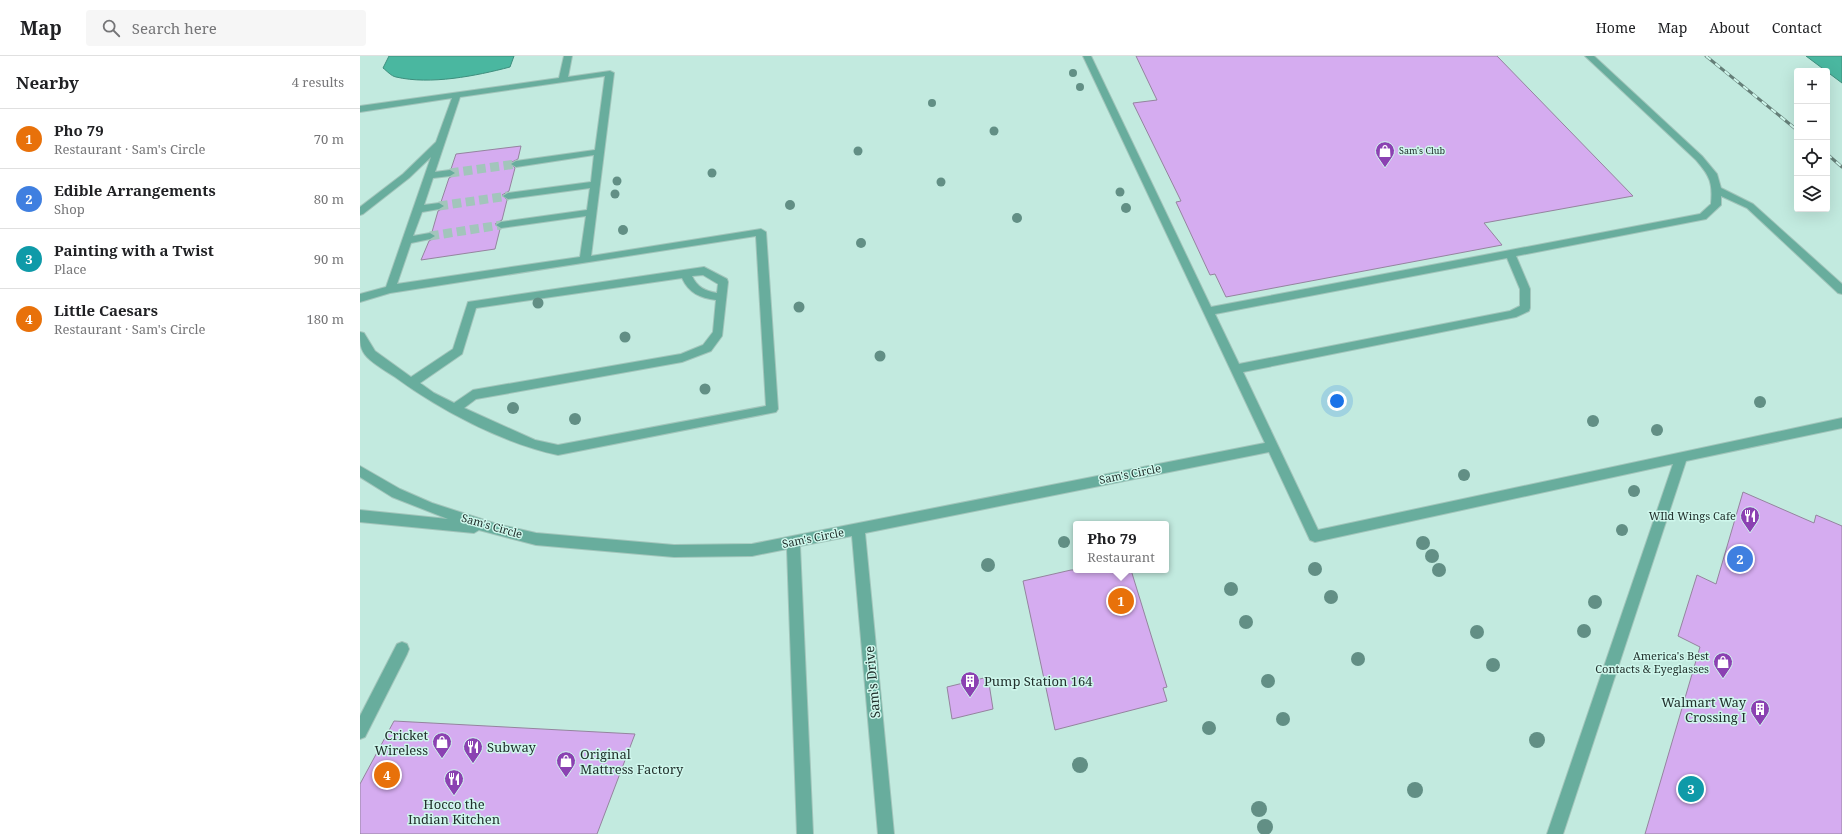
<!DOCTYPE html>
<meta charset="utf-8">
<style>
:root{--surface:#fff;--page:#f6f6f6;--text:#202124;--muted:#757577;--line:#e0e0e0;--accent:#d93025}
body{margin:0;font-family:"Noto Serif",serif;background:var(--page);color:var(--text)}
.controls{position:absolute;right:12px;top:12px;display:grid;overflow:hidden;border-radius:4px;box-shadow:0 4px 16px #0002}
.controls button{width:36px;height:36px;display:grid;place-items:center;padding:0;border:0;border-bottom:1px solid var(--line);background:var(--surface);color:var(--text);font:20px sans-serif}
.you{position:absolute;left:977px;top:345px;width:14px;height:14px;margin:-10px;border:3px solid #fff;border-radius:50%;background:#1a73e8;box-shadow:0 0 0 6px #1a73e833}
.badge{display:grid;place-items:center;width:26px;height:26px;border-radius:50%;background:var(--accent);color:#fff;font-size:13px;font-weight:700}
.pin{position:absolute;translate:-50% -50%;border:2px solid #fff;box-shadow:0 1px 4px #0006}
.popup{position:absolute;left:713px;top:465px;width:96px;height:52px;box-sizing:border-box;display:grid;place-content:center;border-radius:4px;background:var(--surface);filter:drop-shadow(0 1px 3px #0005);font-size:13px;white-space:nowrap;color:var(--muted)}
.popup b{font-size:15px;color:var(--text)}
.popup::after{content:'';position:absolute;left:50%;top:100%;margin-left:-8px;border:8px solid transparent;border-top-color:var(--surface)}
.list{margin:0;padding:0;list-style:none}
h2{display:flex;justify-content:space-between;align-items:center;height:52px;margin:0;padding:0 16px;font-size:17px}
h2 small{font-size:13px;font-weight:400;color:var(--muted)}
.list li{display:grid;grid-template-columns:26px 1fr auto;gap:12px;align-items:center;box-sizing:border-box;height:60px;padding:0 16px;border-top:1px solid var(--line)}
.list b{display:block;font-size:15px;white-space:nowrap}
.list p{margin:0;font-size:13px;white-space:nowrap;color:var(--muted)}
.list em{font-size:13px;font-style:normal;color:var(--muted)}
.icon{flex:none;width:22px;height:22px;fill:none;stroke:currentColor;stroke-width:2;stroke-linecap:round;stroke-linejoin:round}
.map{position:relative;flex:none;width:1482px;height:778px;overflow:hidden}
header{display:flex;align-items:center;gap:24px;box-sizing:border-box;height:56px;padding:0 20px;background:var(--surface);border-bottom:1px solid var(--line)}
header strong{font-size:19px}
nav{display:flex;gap:22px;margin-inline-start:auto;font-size:14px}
.search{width:280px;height:36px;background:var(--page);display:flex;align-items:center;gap:10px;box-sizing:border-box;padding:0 14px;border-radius:4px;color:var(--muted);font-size:15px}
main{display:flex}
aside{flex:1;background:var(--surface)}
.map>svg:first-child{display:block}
.water{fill:#4ab7a0;stroke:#3e8e7d}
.building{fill:#d5acf0;stroke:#94849e}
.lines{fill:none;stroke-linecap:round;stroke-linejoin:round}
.minor-tunnel{stroke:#a2c5bb;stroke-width:9;stroke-dasharray:9 4.5;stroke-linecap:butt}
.minor-casing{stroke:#a2c5bb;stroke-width:2}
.minor{fill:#68ad9d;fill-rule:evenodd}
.rail-casing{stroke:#657f78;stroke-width:3}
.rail{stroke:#cff7ec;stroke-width:2;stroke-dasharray:6;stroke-linecap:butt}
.tree{fill:#628f85}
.labels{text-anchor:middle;stroke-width:3;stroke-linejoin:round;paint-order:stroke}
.far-poi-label{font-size:9px;fill:#21302c;stroke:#cff7ec;text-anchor:start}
.street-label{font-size:11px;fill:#21302c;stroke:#cff7ec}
.poi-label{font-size:11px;fill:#21302c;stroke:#cff7ec;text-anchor:end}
.near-poi-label{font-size:13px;fill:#21302c;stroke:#cff7ec;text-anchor:start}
.near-street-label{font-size:13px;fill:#21302c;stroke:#cff7ec}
</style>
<header>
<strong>Map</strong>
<div class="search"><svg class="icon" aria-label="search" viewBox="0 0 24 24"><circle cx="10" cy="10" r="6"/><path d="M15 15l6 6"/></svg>Search here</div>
<nav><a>Home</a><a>Map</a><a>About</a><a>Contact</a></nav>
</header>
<main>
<aside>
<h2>Nearby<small>4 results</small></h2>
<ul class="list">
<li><span class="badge" style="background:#e8710a">1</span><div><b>Pho 79</b><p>Restaurant · Sam's Circle</p></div><em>70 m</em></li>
<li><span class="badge" style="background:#3f7fe0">2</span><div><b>Edible Arrangements</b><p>Shop</p></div><em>80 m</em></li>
<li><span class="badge" style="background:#0f9aa8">3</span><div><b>Painting with a Twist</b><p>Place</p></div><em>90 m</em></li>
<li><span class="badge" style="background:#e8710a">4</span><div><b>Little Caesars</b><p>Restaurant · Sam's Circle</p></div><em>180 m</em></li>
</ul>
</aside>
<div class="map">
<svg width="1482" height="778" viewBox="0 0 1482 778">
<rect width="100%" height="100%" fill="#c2eadf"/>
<g class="water">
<path d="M29 0H154L150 11C116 20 70 29 36 21 31 20 27 15 23 12Z"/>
<path d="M1446 0H1482V27Z"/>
</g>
<g class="building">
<path d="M776 0H1137L1273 140 1124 167 1142 189 866 241 855 218 850 219 816 146 821 145 773 47 797 44Z"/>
<path d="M161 90 158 103 150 107 155 112 149 135 142 139 147 144 142 164 135 168 140 173 135 193 61 204 69 185 76 181 72 176 78 155 85 151 81 146 89 122 96 118 91 113 96 98Z"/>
<path d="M1383 436 1454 467 1456 459 1482 470V778H1285L1340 591 1318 580 1337 519 1356 528Z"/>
<path d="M711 514H771L807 631 803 632 807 645 695 674 663 525Z"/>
<path d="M628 621 633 653 592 663 587 631Z"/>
<path d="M34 665 275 678 237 778H0V728Z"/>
</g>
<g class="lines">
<g class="minor-tunnel">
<path d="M90 117 156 108"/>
<path d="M79 150 148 140"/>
<path d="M70 180 141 169"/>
</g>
<defs>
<g id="minor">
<path d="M204 0H212L208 21 250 15 254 17 231 200 401 173 406 176 418 353 416 356 198 399C142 387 80 354 35 321 26 315 15 309 7 301 0 294 0 286 0 276L4 277 15 295 51 321 93 293 108 246 344 211 367 223 368 226 362 280 351 295 322 306 116 343 104 352 175 384 198 389 406 350 396 180 30 237 0 246V238L26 231 71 101 49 122 3 158 0 159V151L43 118 76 86 92 42 0 56V50L199 22ZM245 20 235 94 156 105 151 108 156 111 234 99 231 126 148 137 143 140 148 143 230 132 227 154 141 166 136 169 141 172 226 160 220 201 37 228 51 187 70 183 75 180 70 177 53 180 62 156 79 153 84 150 79 147 64 149 73 122 90 120 95 117 90 114 75 116 100 41ZM343 219 358 228 357 237C345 235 337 231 332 220ZM322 222C329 237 340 242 356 244L353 276 343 289 321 298 113 334 94 347 74 337 60 327 102 298 116 252Z"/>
<path d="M723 0H731L851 251 1340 158 1351 148C1353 127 1350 120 1336 104L1225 0H1234L1342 100 1357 118 1361 132 1393 148 1482 228V238L1478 237 1387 152 1361 140V149L1346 163 1156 200 1170 233V252L1169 255 1156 261 883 316 958 474 1482 362V372L1326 405 1203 778H1187L1313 408 955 486 950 484 909 396 505 477 534 778H518L492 480 440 490 453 778H437L427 493 392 500 314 501 176 489 119 474 114 477 0 466V454L88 463 32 441 0 421V410L40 433 72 447 137 468 176 477 314 489 392 488 905 387ZM1147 202 1160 233V250L1150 255 879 308 855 258Z"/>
<path d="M42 586 47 588 49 593 47 598 5 681 0 683V660L37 588Z"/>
</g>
</defs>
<use href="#minor" class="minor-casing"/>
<use href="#minor" class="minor"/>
<defs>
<g id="rail">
<path d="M1346 0 1437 74"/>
<path d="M1467 98 1482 111"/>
</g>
</defs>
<use href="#rail" class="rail-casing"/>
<use href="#rail" class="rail"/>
</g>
<g class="tree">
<circle cx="713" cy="17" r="4"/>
<circle cx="720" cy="31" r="4"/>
<circle cx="572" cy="47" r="4"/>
<circle cx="634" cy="75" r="4.5"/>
<circle cx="498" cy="95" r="4.5"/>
<circle cx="352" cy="117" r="4.5"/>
<circle cx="257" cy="125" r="4.5"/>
<circle cx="581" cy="126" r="4.5"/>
<circle cx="760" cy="136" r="4.5"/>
<circle cx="255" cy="138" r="4.5"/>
<circle cx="430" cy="149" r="5"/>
<circle cx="766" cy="152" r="5"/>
<circle cx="657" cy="162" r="5"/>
<circle cx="263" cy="174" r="5"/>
<circle cx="501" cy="187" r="5"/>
<circle cx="178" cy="247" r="5.5"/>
<circle cx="439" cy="251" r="5.5"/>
<circle cx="265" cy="281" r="5.5"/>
<circle cx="520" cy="300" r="5.5"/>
<circle cx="345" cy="333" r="5.5"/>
<circle cx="1400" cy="346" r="6"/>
<circle cx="153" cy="352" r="6"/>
<circle cx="215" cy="363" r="6"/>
<circle cx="1233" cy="365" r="6"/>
<circle cx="1297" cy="374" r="6"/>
<circle cx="1104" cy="419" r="6"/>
<circle cx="1274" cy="435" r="6"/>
<circle cx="1262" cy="474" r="6"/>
<circle cx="704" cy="486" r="6"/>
<circle cx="1063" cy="487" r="7"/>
<circle cx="1072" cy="500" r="7"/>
<circle cx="628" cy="509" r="7"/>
<circle cx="955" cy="513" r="7"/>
<circle cx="1079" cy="514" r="7"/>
<circle cx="871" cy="533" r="7"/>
<circle cx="971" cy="541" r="7"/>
<circle cx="1235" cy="546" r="7"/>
<circle cx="886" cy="566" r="7"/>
<circle cx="1224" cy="575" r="7"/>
<circle cx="1117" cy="576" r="7"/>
<circle cx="998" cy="603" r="7"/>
<circle cx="1133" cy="609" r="7"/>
<circle cx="908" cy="625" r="7"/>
<circle cx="923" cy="663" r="7"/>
<circle cx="849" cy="672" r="7"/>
<circle cx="1177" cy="684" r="8"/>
<circle cx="720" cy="709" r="8"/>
<circle cx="1055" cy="734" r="8"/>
<circle cx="899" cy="753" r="8"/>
<circle cx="905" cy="771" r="8"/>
</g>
<defs>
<symbol id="shop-pin" viewBox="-11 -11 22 30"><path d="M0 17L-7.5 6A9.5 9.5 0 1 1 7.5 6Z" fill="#8b41b2" stroke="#cff7ec"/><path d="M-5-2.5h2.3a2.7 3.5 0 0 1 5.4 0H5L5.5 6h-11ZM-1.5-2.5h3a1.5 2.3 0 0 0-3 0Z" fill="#fff"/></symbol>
<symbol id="restaurant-pin" viewBox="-11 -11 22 30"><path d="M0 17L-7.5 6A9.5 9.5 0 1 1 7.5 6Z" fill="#8b41b2" stroke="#cff7ec"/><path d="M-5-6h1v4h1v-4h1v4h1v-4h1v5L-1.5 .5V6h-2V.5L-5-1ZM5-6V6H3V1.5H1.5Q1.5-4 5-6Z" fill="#fff"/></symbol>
<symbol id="building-pin" viewBox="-11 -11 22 30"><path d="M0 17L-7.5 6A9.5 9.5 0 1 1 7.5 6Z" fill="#8b41b2" stroke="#cff7ec"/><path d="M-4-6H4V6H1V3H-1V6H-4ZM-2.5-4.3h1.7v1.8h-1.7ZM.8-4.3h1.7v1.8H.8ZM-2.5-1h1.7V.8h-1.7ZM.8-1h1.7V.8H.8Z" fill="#fff"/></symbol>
</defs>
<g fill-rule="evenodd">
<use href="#shop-pin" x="1014" y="84" width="22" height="30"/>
<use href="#restaurant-pin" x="1379" y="449" width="22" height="30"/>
<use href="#shop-pin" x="1352" y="595" width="22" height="30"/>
<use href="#building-pin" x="599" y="614" width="22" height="30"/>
<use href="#building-pin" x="1389" y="642" width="22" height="30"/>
<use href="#shop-pin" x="71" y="675" width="22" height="30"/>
<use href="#restaurant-pin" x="102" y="680" width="22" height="30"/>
<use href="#shop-pin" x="195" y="694" width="22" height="30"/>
<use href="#restaurant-pin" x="83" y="712" width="22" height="30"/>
</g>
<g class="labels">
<g class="far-poi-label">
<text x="1039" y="98">Sam's Club</text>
</g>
<g class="street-label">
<text transform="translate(770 418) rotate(-11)" y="4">Sam's Circle</text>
<text transform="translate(132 470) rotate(16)" y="4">Sam's Circle</text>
<text transform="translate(453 482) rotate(-11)" y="4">Sam's Circle</text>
</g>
<g class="poi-label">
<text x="1376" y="464">WIld Wings Cafe</text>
<text x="1349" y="604">America's Best<tspan x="1349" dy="13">Contacts &amp; Eyeglasses</tspan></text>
</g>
<g class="near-poi-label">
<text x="624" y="630">Pump Station 164</text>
<text x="1386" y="651" text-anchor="end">Walmart Way<tspan x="1386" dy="15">Crossing I</tspan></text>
<text x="68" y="684" text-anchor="end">Cricket<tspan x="68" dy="15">Wireless</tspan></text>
<text x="127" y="696">Subway</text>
<text x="220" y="703">Original<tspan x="220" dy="15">Mattress Factory</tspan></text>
<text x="94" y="753" text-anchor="middle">Hocco the<tspan x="94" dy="15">Indian Kitchen</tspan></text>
</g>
<g class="near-street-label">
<text transform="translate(512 626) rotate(-95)" y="5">Sam's Drive</text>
</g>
</g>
</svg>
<div class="controls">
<button>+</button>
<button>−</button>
<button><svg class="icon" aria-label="locate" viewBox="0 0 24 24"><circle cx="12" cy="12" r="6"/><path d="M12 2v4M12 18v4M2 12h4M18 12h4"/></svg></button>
<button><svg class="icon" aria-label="layers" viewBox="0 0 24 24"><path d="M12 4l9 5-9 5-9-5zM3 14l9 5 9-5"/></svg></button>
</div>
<div class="you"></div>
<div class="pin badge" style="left:761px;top:545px;background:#e8710a">1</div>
<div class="popup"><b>Pho 79</b>Restaurant</div>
<div class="pin badge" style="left:1380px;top:503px;background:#3f7fe0">2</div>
<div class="pin badge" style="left:1331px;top:733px;background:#0f9aa8">3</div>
<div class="pin badge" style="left:27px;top:719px;background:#e8710a">4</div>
</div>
</main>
